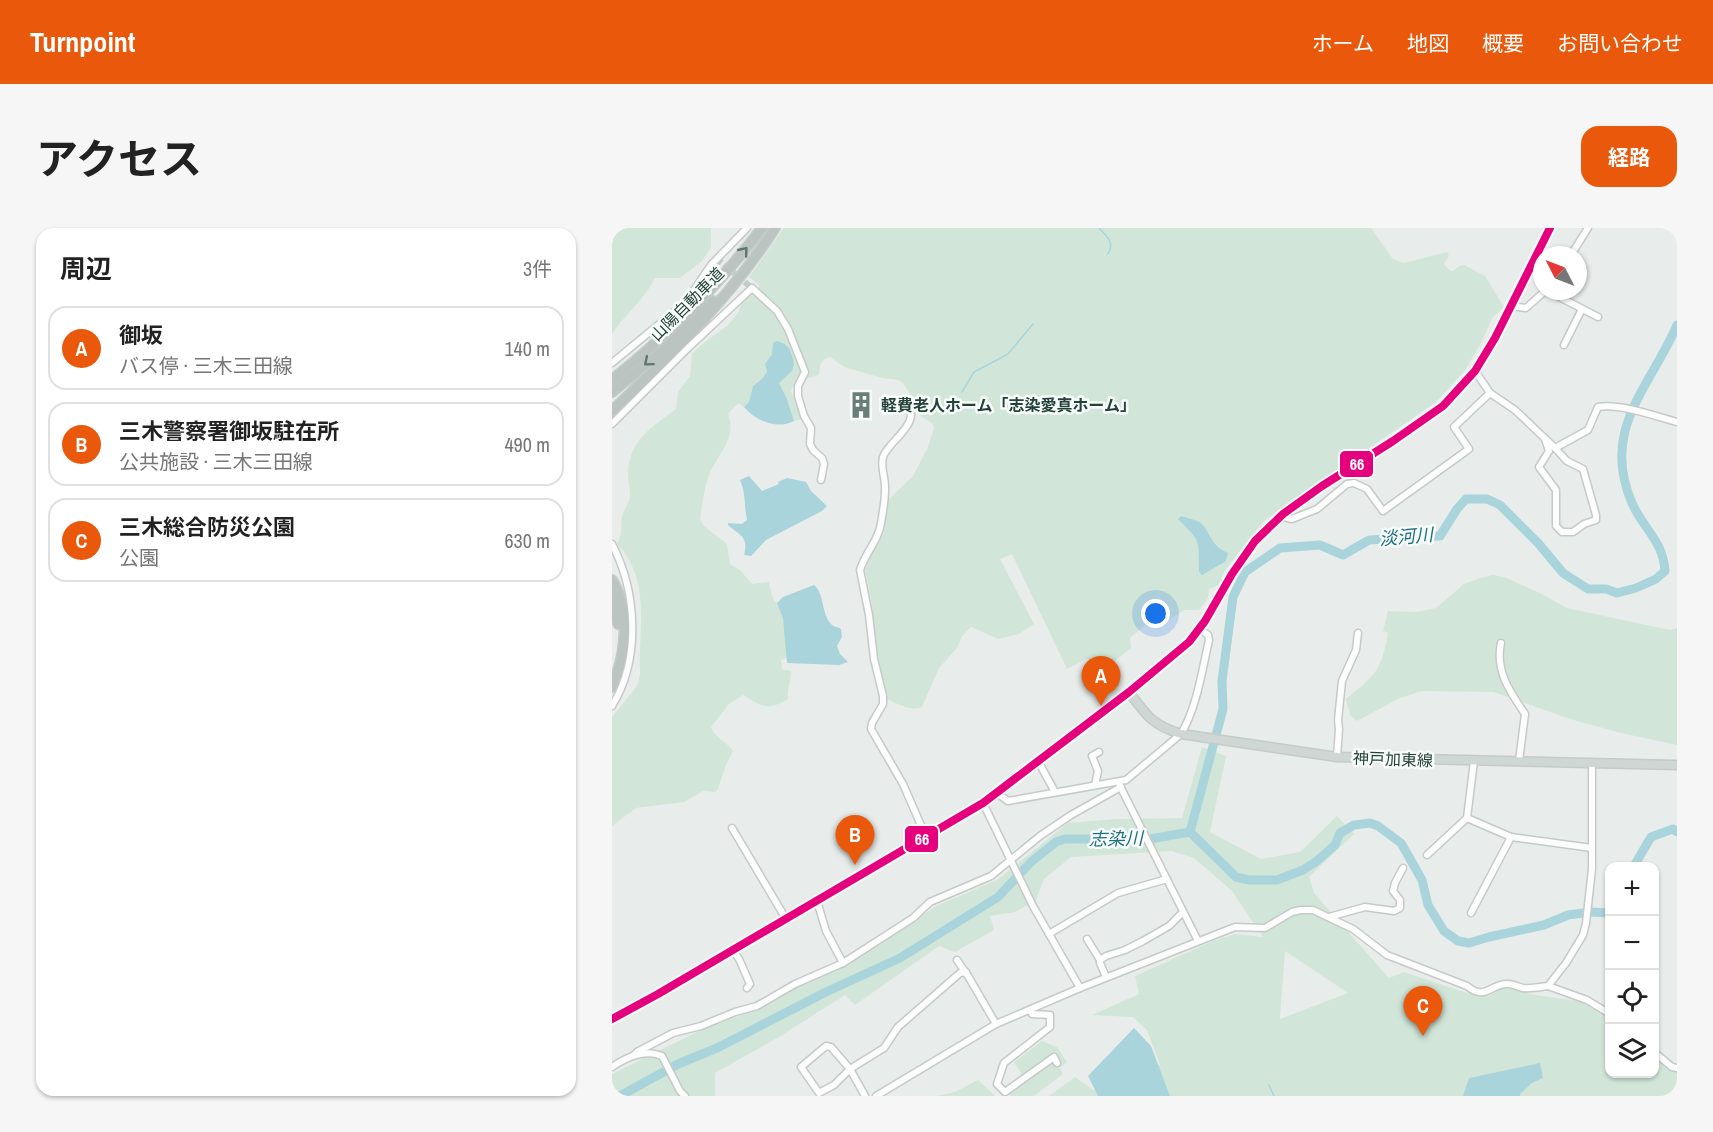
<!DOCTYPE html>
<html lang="ja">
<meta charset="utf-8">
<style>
:root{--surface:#fff;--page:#f6f6f6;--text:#222;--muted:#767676;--line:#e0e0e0;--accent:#ea580c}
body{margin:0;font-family:"Archivo Narrow","Noto Sans JP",sans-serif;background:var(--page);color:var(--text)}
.controls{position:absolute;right:18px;bottom:18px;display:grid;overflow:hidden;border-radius:12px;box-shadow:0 2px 4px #0004}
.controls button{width:54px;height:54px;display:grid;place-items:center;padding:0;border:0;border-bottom:2px solid var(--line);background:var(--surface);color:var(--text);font:30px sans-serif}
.compass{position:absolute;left:921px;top:18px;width:54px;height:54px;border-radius:50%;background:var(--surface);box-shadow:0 2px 4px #0004;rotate:312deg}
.you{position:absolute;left:544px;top:386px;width:21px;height:21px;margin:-15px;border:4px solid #fff;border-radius:50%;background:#1a73e8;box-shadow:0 0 0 9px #1a73e833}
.badge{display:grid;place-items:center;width:39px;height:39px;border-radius:50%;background:var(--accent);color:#fff;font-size:20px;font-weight:700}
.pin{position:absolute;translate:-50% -50px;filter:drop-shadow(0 2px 3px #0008)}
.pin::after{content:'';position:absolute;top:32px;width:21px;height:18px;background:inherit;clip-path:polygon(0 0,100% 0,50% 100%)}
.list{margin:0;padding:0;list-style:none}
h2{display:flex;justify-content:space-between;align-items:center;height:78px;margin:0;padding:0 24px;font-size:26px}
h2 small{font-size:20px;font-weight:400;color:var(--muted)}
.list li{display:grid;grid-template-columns:39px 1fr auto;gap:18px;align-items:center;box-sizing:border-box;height:84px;margin:0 12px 12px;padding:0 12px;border:2px solid var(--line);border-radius:18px}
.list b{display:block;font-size:22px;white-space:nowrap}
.list p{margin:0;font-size:20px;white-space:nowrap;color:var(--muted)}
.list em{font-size:20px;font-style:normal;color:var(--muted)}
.icon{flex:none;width:33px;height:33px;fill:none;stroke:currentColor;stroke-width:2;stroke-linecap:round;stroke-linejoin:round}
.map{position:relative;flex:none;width:1065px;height:868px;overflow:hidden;border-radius:18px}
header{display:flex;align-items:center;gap:36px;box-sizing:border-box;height:84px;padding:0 30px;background:var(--accent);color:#fff}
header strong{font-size:28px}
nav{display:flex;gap:33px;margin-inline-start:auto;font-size:21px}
.intro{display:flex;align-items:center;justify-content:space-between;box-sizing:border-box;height:144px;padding:0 36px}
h1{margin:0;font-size:42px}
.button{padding:15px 27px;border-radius:18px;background:var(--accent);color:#fff;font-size:21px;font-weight:700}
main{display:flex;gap:36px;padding:0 36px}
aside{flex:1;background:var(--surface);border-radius:18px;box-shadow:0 2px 4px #0004}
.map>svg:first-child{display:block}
.green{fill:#d1e6d8;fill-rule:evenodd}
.water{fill:#a9d4db}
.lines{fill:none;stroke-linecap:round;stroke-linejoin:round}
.stream{stroke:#a9d4db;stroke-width:1.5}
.river{stroke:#a9d4db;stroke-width:9}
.minor-tunnel{stroke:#c1cbc8;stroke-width:6;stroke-dasharray:6 3;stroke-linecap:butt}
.minor-casing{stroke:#c5cac8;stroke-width:9}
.major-casing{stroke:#c3ccc9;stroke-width:11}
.highway-casing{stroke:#c3ccc9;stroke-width:12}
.minor{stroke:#fcfcfc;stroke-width:6}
.major{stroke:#cfd7d5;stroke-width:8}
.highway{stroke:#bcc4c2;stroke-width:9}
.bus-1-casing{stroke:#f7fbf9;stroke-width:12}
.bus-1{stroke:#e5007d;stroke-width:8}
.oneway{stroke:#617670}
.labels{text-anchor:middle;stroke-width:5;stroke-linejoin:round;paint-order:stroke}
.street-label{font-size:16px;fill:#24423a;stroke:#f7fbf9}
.poi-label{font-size:16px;font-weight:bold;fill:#24423a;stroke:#f7fbf9;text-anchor:start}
.water-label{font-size:18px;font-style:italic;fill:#1c6f80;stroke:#f7fbf9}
.line-badge{stroke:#f7fbf9;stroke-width:2}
.badge-label{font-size:16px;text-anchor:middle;font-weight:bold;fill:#fff}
</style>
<header>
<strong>Turnpoint</strong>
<nav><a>ホーム</a><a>地図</a><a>概要</a><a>お問い合わせ</a></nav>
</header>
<div class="intro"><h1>アクセス</h1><a class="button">経路</a></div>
<main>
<aside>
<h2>周辺<small>3件</small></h2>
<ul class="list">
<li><span class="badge">A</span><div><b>御坂</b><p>バス停 · 三木三田線</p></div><em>140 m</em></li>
<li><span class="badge">B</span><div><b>三木警察署御坂駐在所</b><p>公共施設 · 三木三田線</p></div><em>490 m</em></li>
<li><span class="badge">C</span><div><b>三木総合防災公園</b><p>公園</p></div><em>630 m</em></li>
</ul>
</aside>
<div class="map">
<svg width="1065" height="868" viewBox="0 0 1065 868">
<rect width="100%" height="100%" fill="#e8edeb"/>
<g class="green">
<path d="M0 0H99V20L90 33 68 50H43C33 71 13 86 0 106Z"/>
<path d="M172 0H759L781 31 792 35 835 24 837 28 832 36 837 42 841 43 847 38 852 37 873 48 892 79 880 90 871 111 854 141 824 174 652 293 613 342 607 357 597 361 596 370 587 382H572L555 393 540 391 518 410 519 420 499 436 474 431 455 441 400 326 388 331 422 396 407 406 386 411 359 399 350 408 345 420 327 440 310 479C298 484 287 476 275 471L264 420 260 376 253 341 261 323 272 305 276 272 301 248 316 219 322 200 321 196 307 187 300 169 291 155 286 152 270 150 232 139 218 129C208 131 208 138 207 147L183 154 179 163 190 191 182 193 175 171 167 155 160 126 153 136 155 144 150 151 141 158 137 174 132 179 126 175 116 186C126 212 104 226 96 250 92 263 90 278 88 291L92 298 115 316 118 336 128 342 140 356 157 354 161 371 165 375 171 391 176 429 169 432 170 441 179 443C179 454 175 460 176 471 156 483 150 479 131 467L117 476 99 499C102 509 115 514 121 523L114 537 106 561 103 564 91 563 72 574 24 580 0 598V489L25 458 28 446C26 402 40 352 5 316 12 304 8 301 10 289 11 282 18 275 18 268 18 261 16 253 16 245 17 212 40 199 64 181L66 164 78 148 80 126 89 117 116 97 127 83 130 73 148 58 137 49ZM588 295 598 311 610 322 587 344V316L584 309Z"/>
<path d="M881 347 892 349 928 365 955 380 1058 402 1065 400V517L1009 505 958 491 881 464 810 463 786 471 745 493 738 487 734 471C763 447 769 444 776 405L771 403 776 383 805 384 824 380 852 356 868 350Z"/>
<path d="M590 519 614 528 598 604 649 631 688 624 725 588 742 606 697 649 702 665 777 750 792 744 861 767 877 768 890 760H896L923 767 974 774 997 788 998 846H1042L1043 828 1049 834 1065 838V868H437L463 849 481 862 548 837 535 802 521 789 480 787 527 766 523 748 601 713 623 706 651 709 620 663 582 630 559 623 459 629 432 651 424 672 403 684 378 688 382 702 343 724 327 718 243 777 233 767 167 809 103 845V868H0V846L87 803 151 779 195 752 237 736 324 678 385 652 456 595 504 591 570 590ZM673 723 736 765 668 791Z"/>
<path d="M430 813 445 819 455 834 448 840 451 846 422 868H399L397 866 414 853 402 834Z"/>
<path d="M366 852 383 868H325L343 864Z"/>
</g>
<g class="water">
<path d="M164 113C177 115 180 124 182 136L180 143 167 155 175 171 182 193C165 202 144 193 132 179L137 174 141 158 150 151 155 144 153 136 160 126 161 115Z"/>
<path d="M137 248 150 263 167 256 166 254 175 250 194 254 199 263 215 278 210 283 154 312 139 328 132 327C137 308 128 308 116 297V295L130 296 135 292C132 278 134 265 128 252Z"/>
<path d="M569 288C575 290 585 292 589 295 599 305 598 317 616 325L614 333 590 347 587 344C586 312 591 316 566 291Z"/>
<path d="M202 357C213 366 209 387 220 397 223 399 226 399 229 401L230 409 225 418 228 426 236 434 227 437 175 435 171 391 165 375 171 369Z"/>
<path d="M522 800 539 818 558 868H486L476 848Z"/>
<path d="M928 835 931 850 920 855 908 866V868H851L857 850Z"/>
</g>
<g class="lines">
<g class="stream">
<path d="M487 0C495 8 503 15 496 26"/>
<path d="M350 164 362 144 396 126 421 96"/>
<path d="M657 857 662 868"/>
</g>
<g class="river">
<path d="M578 604 611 481 610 453 621 369 633 344 668 320 708 317 731 327 757 312 828 308 845 281 854 271H875L888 277 926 315 951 345 976 361H994L1005 365 1024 360 1044 351 1053 343C1051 312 1031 301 1020 275 988 201 1038 160 1065 97"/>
<path d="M578 604 624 649 637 652H665L691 642 705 633 723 617 728 605 742 597 758 595 766 598 789 615 810 652 816 677 832 703 846 713 857 715 877 709 932 697 956 687 979 684 998 685"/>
<path d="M1022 638 1039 609 1061 601 1065 604"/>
<path d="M8 868 66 836 105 820 214 764 288 730 386 669 419 634 444 614 453 611H480L521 614 578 604"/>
</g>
<path class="minor-tunnel" d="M105 31 140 60"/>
<defs>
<g id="minor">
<path d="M959 27 976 0"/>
<path d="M936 63 986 89"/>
<path d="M899 78 914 80 933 63"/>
<path d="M952 117 970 81"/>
<path d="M0 135 74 74 99 37 135 0"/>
<path d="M863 143 878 165 903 182 943 220 976 202 986 179C1007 175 1043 188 1065 194"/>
<path d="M293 174C313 194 277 212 271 229 268 239 274 251 273 262 273 272 271 284 269 295 267 312 253 325 248 342L257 387 262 431 271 468V476L260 495 259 501 291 556 314 609"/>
<path d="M0 196 75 121 140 60 165 83 176 101 193 144 186 158V168L192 188 199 200 198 216 201 222 210 230 212 236 209 252"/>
<path d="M933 211 937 223 927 239 944 262V298L950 304H961L972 296 984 292V287L971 241 955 233 943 220"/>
<path d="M671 286 675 290 680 291 705 281 735 256 742 255 755 261 771 283 857 221 842 199 878 165"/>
<path d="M0 316C25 364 29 431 0 478"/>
<path d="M889 415C883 443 898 464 913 486L907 533"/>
<path d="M725 529 727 501 726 492 730 453 744 422 746 405"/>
<path d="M426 533 443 564"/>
<path d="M862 533 855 590 899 609 980 620"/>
<path d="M483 557 486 543 480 528 487 524"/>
<path d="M508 558 586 713"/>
<path d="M385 565 396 573 514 552 569 506C585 479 590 443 597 412L596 407 588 401"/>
<path d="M371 575 421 678 468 760"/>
<path d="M120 600 174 691"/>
<path d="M815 627 855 590"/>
<path d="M205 673 214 703 231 735"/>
<path d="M859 685 899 609"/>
<path d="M717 689 753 679 782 683 788 680V672L781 663 783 655 791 640"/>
<path d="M437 706 506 665 555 651"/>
<path d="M475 711 488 732"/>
<path d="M121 722 127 731 138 756 135 760"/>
<path d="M345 732 356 748 384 796"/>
<path d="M494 749 488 735V732L494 728 513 722 531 713 557 698 571 684"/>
<path d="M936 758 975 772 998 786"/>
<path d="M418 782 420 786 438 787V799L392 835 385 856 393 864 442 829 445 835"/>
<path d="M1042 824 1060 839 1065 840"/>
<path d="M21 828 25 824 61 805 89 798 123 784 145 778 183 756 231 735 301 690 318 674 379 648 428 608 459 587 509 559"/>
<path d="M0 839C15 829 32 821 50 828L68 863 73 868"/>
<path d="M253 868 238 841 219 819 214 818 189 839 207 865 222 857 238 841 272 820 286 799 348 745 354 744"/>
<path d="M264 868 384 796 468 760 623 699 653 700 680 684 689 682H701L741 701 775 727 855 758C874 774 880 754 896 756 901 756 906 759 911 760 919 761 928 759 936 758L954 735 971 707 974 695 980 641V535"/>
</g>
<g id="major">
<path d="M517 464C534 487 540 497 569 506L725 529 1065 537"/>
<path d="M0 791 46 766 371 575 517 464 577 414 593 393 620 346 643 313 671 286 710 258 781 213 831 178 863 143 883 110 938 0"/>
</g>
<g id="highway">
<path d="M0 152C56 107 107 57 150 0"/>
<path d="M0 164 50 123 101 73"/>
<path d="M0 183C60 126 118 70 163 0"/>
<path d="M0 352C19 383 14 427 0 459"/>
<path d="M0 369 6 396"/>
</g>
</defs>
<use href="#minor" class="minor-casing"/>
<use href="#major" class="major-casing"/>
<use href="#highway" class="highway-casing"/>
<use href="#minor" class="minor"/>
<use href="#major" class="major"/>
<use href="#highway" class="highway"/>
<defs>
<path id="bus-1" d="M0 791 46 766 371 575 517 464 577 414 593 393 620 346 643 313 671 286 710 258 781 213 831 178 863 143 883 110 938 0"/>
</defs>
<use href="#bus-1" class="bus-1-casing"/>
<use href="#bus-1" class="bus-1"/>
</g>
<defs><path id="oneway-chevron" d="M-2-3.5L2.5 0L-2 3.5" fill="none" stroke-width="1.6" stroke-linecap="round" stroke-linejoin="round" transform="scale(1.5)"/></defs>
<g class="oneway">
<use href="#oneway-chevron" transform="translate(132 23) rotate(-51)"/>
<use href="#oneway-chevron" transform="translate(36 134) rotate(140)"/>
</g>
<defs>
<symbol id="building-bare" viewBox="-9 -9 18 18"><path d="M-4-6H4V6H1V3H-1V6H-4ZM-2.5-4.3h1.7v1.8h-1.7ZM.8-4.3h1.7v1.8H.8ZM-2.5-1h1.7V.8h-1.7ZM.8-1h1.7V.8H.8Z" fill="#697e78" stroke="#f7fbf9" stroke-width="2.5" paint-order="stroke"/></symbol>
</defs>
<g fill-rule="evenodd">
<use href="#building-bare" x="230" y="158" width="38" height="38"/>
</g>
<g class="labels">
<g class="street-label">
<text transform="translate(75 76) rotate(-45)" y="6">山陽自動車道</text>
<text transform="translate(781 531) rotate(2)" y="6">神戸加東線</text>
</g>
<g class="poi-label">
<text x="269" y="183">軽費老人ホーム「志染愛真ホーム」</text>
</g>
<g class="water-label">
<text transform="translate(794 309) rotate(-5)" y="6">淡河川</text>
<text transform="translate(504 611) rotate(-1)" y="6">志染川</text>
</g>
</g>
<g class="line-badge">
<rect x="727" y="222" width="35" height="28" rx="6" fill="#e5007d"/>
<rect x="292" y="597" width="35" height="28" rx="6" fill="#e5007d"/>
</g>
<g class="badge-label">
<text x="745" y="242">66</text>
<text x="310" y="617">66</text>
</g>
</svg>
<div class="controls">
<button>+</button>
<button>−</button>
<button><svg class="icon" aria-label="locate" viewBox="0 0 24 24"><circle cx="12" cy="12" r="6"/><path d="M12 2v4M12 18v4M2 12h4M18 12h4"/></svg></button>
<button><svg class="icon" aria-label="layers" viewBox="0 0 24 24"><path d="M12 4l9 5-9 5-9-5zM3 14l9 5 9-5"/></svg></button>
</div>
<svg class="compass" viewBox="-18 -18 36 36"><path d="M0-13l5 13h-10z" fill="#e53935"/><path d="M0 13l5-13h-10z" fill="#767676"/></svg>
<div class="you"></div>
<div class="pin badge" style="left:489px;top:478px">A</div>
<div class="pin badge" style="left:243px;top:637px">B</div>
<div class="pin badge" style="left:811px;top:808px">C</div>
</div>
</main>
